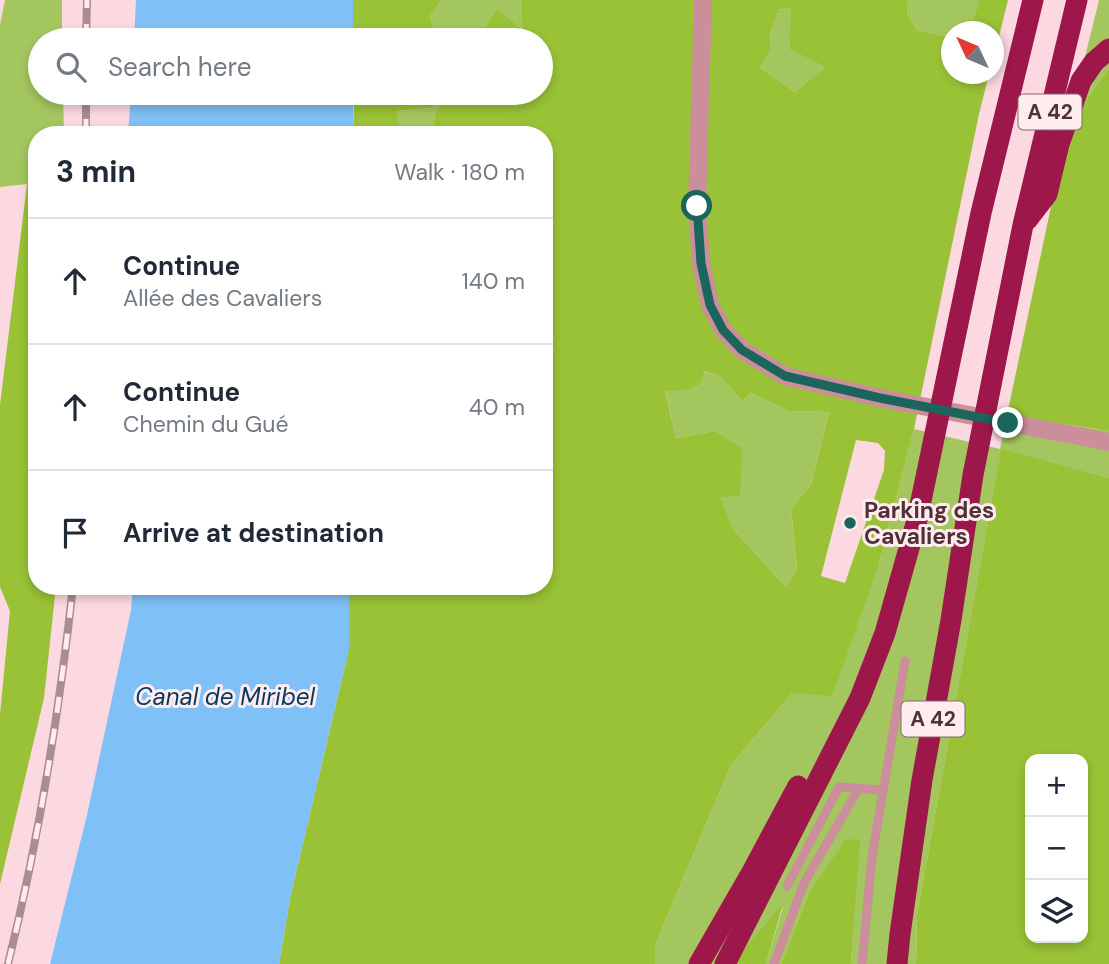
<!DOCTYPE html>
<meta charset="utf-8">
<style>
:root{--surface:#fff;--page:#f6f6f7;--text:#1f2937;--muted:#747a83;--line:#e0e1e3}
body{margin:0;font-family:"DM Sans",sans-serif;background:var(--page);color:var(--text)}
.controls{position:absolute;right:21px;bottom:21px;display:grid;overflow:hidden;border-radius:14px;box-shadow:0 4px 10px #0003}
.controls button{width:63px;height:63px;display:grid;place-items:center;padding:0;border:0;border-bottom:2px solid var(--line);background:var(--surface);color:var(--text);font:35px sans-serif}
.compass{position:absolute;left:941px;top:21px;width:63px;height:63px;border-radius:50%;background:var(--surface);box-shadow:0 4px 10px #0003;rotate:314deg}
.stop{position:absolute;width:21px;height:21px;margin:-16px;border:5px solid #1b655d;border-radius:50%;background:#fff}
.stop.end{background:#1b655d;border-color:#fff;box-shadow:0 2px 7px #0008}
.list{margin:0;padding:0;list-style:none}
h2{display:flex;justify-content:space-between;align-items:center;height:91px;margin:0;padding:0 28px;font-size:30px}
h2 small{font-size:23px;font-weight:400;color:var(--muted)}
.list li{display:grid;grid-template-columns:46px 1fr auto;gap:21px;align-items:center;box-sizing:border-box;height:126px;padding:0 28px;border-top:2px solid var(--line)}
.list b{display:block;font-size:26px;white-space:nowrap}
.list p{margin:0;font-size:23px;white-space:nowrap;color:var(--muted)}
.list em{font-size:23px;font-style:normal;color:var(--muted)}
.icon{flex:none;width:38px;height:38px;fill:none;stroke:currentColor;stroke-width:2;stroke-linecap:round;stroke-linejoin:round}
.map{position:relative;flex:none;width:1109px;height:964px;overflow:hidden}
.search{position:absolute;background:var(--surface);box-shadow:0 4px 10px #0003;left:28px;top:28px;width:525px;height:77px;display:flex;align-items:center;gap:18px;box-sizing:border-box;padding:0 24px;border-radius:38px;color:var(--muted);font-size:26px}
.panel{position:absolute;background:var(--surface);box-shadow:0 4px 10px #0003;left:28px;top:126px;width:525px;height:469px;border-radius:28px}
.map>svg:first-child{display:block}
.green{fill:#a4c65f}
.forest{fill:#99c236;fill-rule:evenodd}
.water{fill:#7fc0f6}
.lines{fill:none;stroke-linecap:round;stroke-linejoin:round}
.service{stroke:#cb8e9b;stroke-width:9}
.tertiary{stroke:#cb8e9b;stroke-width:18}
.motorway{stroke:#9d174b;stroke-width:21}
.rail-casing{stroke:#ad8b92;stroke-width:8}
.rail{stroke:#feecef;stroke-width:5;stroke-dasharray:16;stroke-linecap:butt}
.route{stroke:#1b655d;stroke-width:9}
.poi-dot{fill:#1b655d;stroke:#feecef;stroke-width:2.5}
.labels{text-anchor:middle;stroke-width:6;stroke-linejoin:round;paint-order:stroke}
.shield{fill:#feecef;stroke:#85686f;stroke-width:2}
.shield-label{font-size:21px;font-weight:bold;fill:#513038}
.poi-label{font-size:23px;font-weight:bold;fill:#513038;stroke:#feecef;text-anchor:start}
.water-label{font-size:24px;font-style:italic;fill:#063a5d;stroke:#feecef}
</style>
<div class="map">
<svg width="1109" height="964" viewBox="0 0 1109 964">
<rect width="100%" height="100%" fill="#fcd9e0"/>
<g class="green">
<path d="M5 0H62V40H40V93H63L64 135H37V183L0 187V25Z"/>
<path d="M441 0H522V29L497 8 478 40H437L430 16Z"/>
<path d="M908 0H979L970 31 951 32V37L917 30 907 13Z"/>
<path d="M1099 0H1109V68L1068 126Z"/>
<path d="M791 8 827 67 795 92 760 68 771 49 770 34 779 10Z"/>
<path d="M439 93H446L435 113 432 135H401L397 111 431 108Z"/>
<path d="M703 371 720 376 742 401 751 393 789 411 829 412 811 484 791 509 797 568 786 587 734 530 719 496 714 431 676 438 665 390H687L700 385Z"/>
<path d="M1007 415 1109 431V478L1001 450 917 915 916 964H851L859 840 808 895 781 964H766L783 907 737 964H655V945L731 765 792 693 879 564 914 429 1000 449Z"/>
</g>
<g class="forest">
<path d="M353 0H441L430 16 437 40H353Z"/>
<path d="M522 0H908L907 13 917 30 951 37V74H989L979 114 914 429 879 564 832 696 792 693 731 765 655 945V964H279L290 898 349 649V586H544V135H432L435 113 446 93H541V40H478L497 8 522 29ZM791 8 790 49 826 67 795 92 760 68 771 49 770 34 779 10ZM704 371 720 376 742 401 751 393 789 411 829 412 811 484 791 509 797 568 786 587 734 530 720 497 740 496 742 448 714 431 676 438 665 391 687 390 700 385ZM856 440 878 443 885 451 884 470 845 583 821 576Z"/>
<path d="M979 0H1008L994 57 993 32 970 31Z"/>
<path d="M1109 68V431L1007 415 1068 126Z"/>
<path d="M354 93H439L431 108 397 111 401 135H353Z"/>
<path d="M37 183V586H56L44 698 0 884V714L10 611 0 587V405L27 184Z"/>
<path d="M1001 449 1109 478V964H916L917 915ZM1083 759V938H1030V759Z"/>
<path d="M846 839 860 840 851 964H781L808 895Z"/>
<path d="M783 904 766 964H737L743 950Z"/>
</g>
<g class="water">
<path d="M136 0H353V40H134Z"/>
<path d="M131 93H353V135H128Z"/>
<path d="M133 586H349V649L290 898 279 964H50L87 815 131 610Z"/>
</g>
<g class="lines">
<g class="service">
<path d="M787 886 839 787 883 790"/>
<path d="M774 964 804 883 859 788"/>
<path d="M862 964 872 857 905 661"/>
</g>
<path class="tertiary" d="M703 0 697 206 701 263 710 305 723 330 742 350 785 376 880 398 1109 442"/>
<g class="motorway">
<path d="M1027 220 1047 194 1059 144 1081 81 1094 62 1109 49"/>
<path d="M699 964 752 872 798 786"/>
<path d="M725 964 860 698 885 633 917 520 981 213 1033 0"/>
<path d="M897 964 900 934 922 780 951 620 973 475 1023 225 1077 0"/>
</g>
<defs>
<g id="rail">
<path d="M86 40 87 0"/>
<path d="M86 135V93"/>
<path d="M8 964C39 839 59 714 73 586"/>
</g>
</defs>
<use href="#rail" class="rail-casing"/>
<use href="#rail" class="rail"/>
</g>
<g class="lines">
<path class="route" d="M697 206 701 263 710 305 723 330 742 350 785 376 880 398 1008 423"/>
</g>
<circle class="poi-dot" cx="850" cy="523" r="7"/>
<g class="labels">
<g class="shield">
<rect x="1018.5" y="94.5" width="63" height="35" rx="5"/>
<rect x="901.5" y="701.5" width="63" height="35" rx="5"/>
</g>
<g class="shield-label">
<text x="1050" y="119">A 42</text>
<text x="933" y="726">A 42</text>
</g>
<g class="poi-label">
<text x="864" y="518">Parking des<tspan x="864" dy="26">Cavaliers</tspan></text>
</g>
<g class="water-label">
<text x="225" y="705">Canal de Miribel</text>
</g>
</g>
</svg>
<div class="controls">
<button>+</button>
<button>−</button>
<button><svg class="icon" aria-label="layers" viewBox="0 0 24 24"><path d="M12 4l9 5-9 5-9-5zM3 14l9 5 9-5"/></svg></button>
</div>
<svg class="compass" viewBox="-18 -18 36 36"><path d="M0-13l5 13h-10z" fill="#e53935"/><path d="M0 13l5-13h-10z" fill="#747a83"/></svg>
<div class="stop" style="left:697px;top:206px"></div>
<div class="stop end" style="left:1008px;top:423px"></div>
<div class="search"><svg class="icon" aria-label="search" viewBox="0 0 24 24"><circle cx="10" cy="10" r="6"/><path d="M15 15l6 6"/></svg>Search here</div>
<section class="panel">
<h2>3 min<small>Walk · 180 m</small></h2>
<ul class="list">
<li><svg class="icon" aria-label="ahead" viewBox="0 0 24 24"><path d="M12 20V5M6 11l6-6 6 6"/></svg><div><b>Continue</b><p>Allée des Cavaliers</p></div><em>140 m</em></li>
<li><svg class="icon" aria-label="ahead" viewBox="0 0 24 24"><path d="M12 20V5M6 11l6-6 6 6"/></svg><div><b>Continue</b><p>Chemin du Gué</p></div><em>40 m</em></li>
<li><svg class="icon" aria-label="arrive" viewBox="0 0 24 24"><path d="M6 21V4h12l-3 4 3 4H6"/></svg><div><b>Arrive at destination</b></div></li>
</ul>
</section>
</div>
